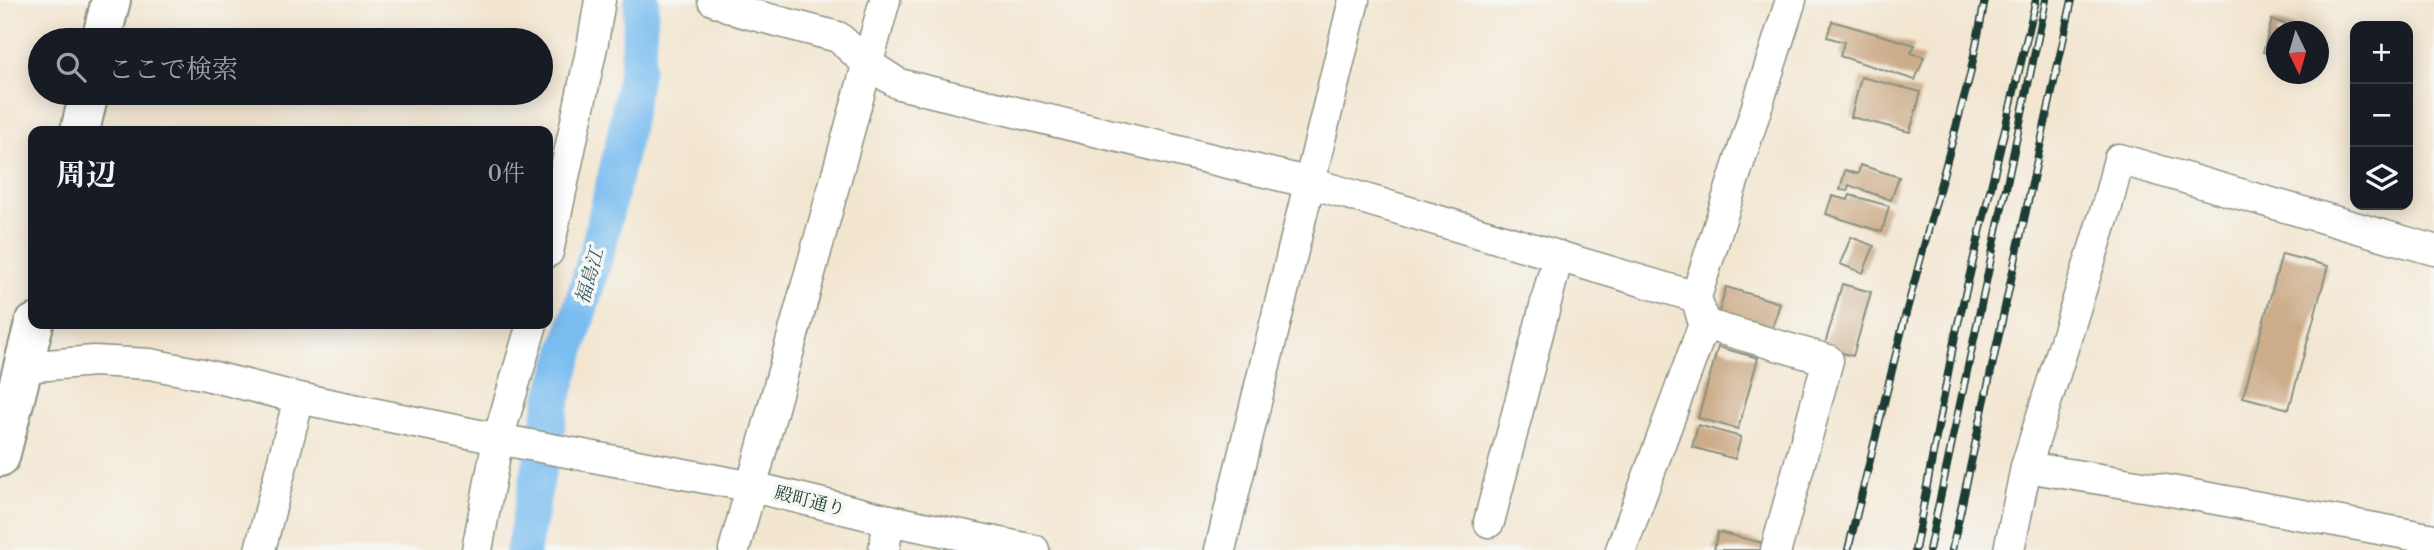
<!DOCTYPE html>
<html lang="ja">
<meta charset="utf-8">
<style>
:root{--surface:#171b24;--page:#20242c;--text:#f1f3f6;--muted:#9ea1a6;--line:#363941}
body{margin:0;font-family:"Libre Caslon Text","Noto Serif JP",serif;background:var(--page);color:var(--text)}
.controls{position:absolute;right:21px;top:21px;display:grid;overflow:hidden;border-radius:14px;box-shadow:0 4px 18px #0003}
.controls button{width:63px;height:63px;display:grid;place-items:center;padding:0;border:0;border-bottom:2px solid var(--line);background:var(--surface);color:var(--text);font:35px sans-serif}
.compass{position:absolute;left:2266px;top:21px;width:63px;height:63px;border-radius:50%;background:var(--surface);box-shadow:0 4px 18px #0003;rotate:175deg}
.list{margin:0;padding:0;list-style:none}
h2{display:flex;justify-content:space-between;align-items:center;height:91px;margin:0;padding:0 28px;font-size:30px}
h2 small{font-size:23px;font-weight:400;color:var(--muted)}
.icon{flex:none;width:38px;height:38px;fill:none;stroke:currentColor;stroke-width:2;stroke-linecap:round;stroke-linejoin:round}
.map{position:relative;flex:none;width:2434px;height:550px;overflow:hidden}
.search{position:absolute;background:var(--surface);box-shadow:0 4px 18px #0003;left:28px;top:28px;width:525px;height:77px;display:flex;align-items:center;gap:18px;box-sizing:border-box;padding:0 24px;border-radius:38px;color:var(--muted);font-size:26px}
.panel{position:absolute;background:var(--surface);box-shadow:0 4px 18px #0003;left:28px;top:126px;width:525px;height:203px;border-radius:14px}
.map>svg:first-child{display:block}
.lines{fill:none;stroke-linecap:round;stroke-linejoin:round}
.canal{stroke:#7abef1;stroke-width:35}
.building{fill:#ccac89}
.street-casing{stroke:#899282;stroke-width:33}
.secondary-casing{stroke:#899282;stroke-width:42}
.street{stroke:#fff;stroke-width:30}
.secondary{stroke:#fff;stroke-width:38}
.rail-casing{stroke:#1f3d34;stroke-width:8}
.rail{stroke:#f6f6f2;stroke-width:5;stroke-dasharray:16;stroke-linecap:butt}
.labels{text-anchor:middle;stroke-width:7;stroke-linejoin:round;paint-order:stroke}
.street-label{font-size:18px;fill:#1f3d34;stroke:#f6f6f2}
.water-label{font-size:19px;font-style:italic;fill:#365d63;stroke:#f6f6f2}
</style>
<div class="map">
<svg width="2434" height="550" viewBox="0 0 2434 550">
<rect width="100%" height="100%" fill="#f6f6f2"/>
<filter id="ink" filterUnits="userSpaceOnUse"><feTurbulence type="fractalNoise" baseFrequency=".0143" numOctaves="2"/><feDisplacementMap in="SourceGraphic" scale="14" xChannelSelector="R" yChannelSelector="G"/><feConvolveMatrix kernelMatrix="1 2 1 2 8 2 1 2 1" color-interpolation-filters="sRGB"/></filter>
<filter id="wash" filterUnits="userSpaceOnUse"><feTurbulence type="fractalNoise" baseFrequency=".00686" numOctaves="4" result="noise"/><feDisplacementMap in="SourceGraphic" scale="28" xChannelSelector="R" yChannelSelector="G"/><feGaussianBlur stdDeviation="1.57" result="paint"/><feColorMatrix in="noise" values="0 0 0 0 0 0 0 0 0 0 0 0 0 0 0 0 0 1.4 0 .05"/><feComposite in="paint" operator="in"/></filter>
<g filter="url(#wash)">
<rect width="100%" height="100%" fill="#f3e6d1"/>
<g class="lines">
<path class="canal" d="M523 550 552 404 598 248 624 137 637 64 642 0"/>
</g>
<g id="blocks">
<g class="building">
<path d="M2272 20 2308 31 2307 32H2276V55L2263 52Z"/>
<path d="M1832 21 1915 45 1911 53 1924 57 1915 80 1840 56 1844 42 1827 37Z"/>
<path d="M1861 77 1921 92 1910 132 1851 117Z"/>
<path d="M1860 165 1899 177 1891 200 1849 185 1847 191 1840 190 1845 170 1858 174Z"/>
<path d="M1850 195 1889 206 1882 232 1826 214 1832 196 1848 200Z"/>
<path d="M1851 237 1874 246 1863 273 1840 264Z"/>
<path d="M2282 254 2328 266 2289 409 2243 397Z"/>
<path d="M1842 284 1871 292 1853 356 1824 348Z"/>
<path d="M1726 287 1780 303 1771 333 1717 318Z"/>
<path d="M1718 347 1758 358 1738 429 1698 418Z"/>
<path d="M1698 425 1741 437 1735 459 1692 447Z"/>
<path d="M1718 532 1771 545 1769 550H1714Z"/>
</g>
</g>
</g>
<g filter="url(#ink)">
<use href="#blocks" fill-opacity="0" stroke="#899282" stroke-width="2"/>
<g class="lines">
<defs>
<g id="street">
<path d="M713 0 739 11 838 37 868 64 899 84 1311 183 1696 297"/>
<path d="M548 252 593 42 600 0"/>
<path d="M24 367 94 361 150 364 202 374 299 398 498 439 753 487 889 520 1034 550"/>
<path d="M2026 467 2155 488 2434 539"/>
<path d="M1489 522 1558 256"/>
<path d="M260 550 299 398"/>
<path d="M477 550 498 439 532 324"/>
<path d="M734 550 885 0"/>
<path d="M884 550 889 520"/>
<path d="M1220 550 1354 0"/>
<path d="M1621 550 1704 324"/>
<path d="M1776 550 1828 360 1704 324 1696 297 1791 0"/>
<path d="M2009 550 2026 467 2107 206 2119 159 2434 250"/>
</g>
<g id="secondary">
<path d="M101 40 111 0"/>
<path d="M80 131 89 93"/>
<path d="M0 457 34 324"/>
<path d="M2433 550 2434 546"/>
</g>
</defs>
<use href="#street" class="street-casing"/>
<use href="#secondary" class="secondary-casing"/>
<use href="#street" class="street"/>
<use href="#secondary" class="secondary"/>
<defs>
<g id="rail">
<path d="M1848 550 1906 313 1970 75 1985 0"/>
<path d="M1915 550 1955 336 2036 0"/>
<path d="M1929 550 2046 0"/>
<path d="M1952 550 2072 0"/>
</g>
</defs>
<use href="#rail" class="rail-casing"/>
<use href="#rail" class="rail"/>
</g>
</g>
<g class="labels">
<g class="street-label">
<text transform="translate(810 501) rotate(14)" y="6">殿町通り</text>
</g>
<g class="water-label">
<text transform="translate(589 276) rotate(-74)" y="7">福島江</text>
</g>
</g>
</svg>
<div class="controls">
<button>+</button>
<button>−</button>
<button><svg class="icon" aria-label="layers" viewBox="0 0 24 24"><path d="M12 4l9 5-9 5-9-5zM3 14l9 5 9-5"/></svg></button>
</div>
<svg class="compass" viewBox="-18 -18 36 36"><path d="M0-13l5 13h-10z" fill="#e53935"/><path d="M0 13l5-13h-10z" fill="#9ea1a6"/></svg>
<div class="search"><svg class="icon" aria-label="search" viewBox="0 0 24 24"><circle cx="10" cy="10" r="6"/><path d="M15 15l6 6"/></svg>ここで検索</div>
<section class="panel">
<h2>周辺<small>0件</small></h2>
<ul class="list">
</ul>
</section>
</div>
